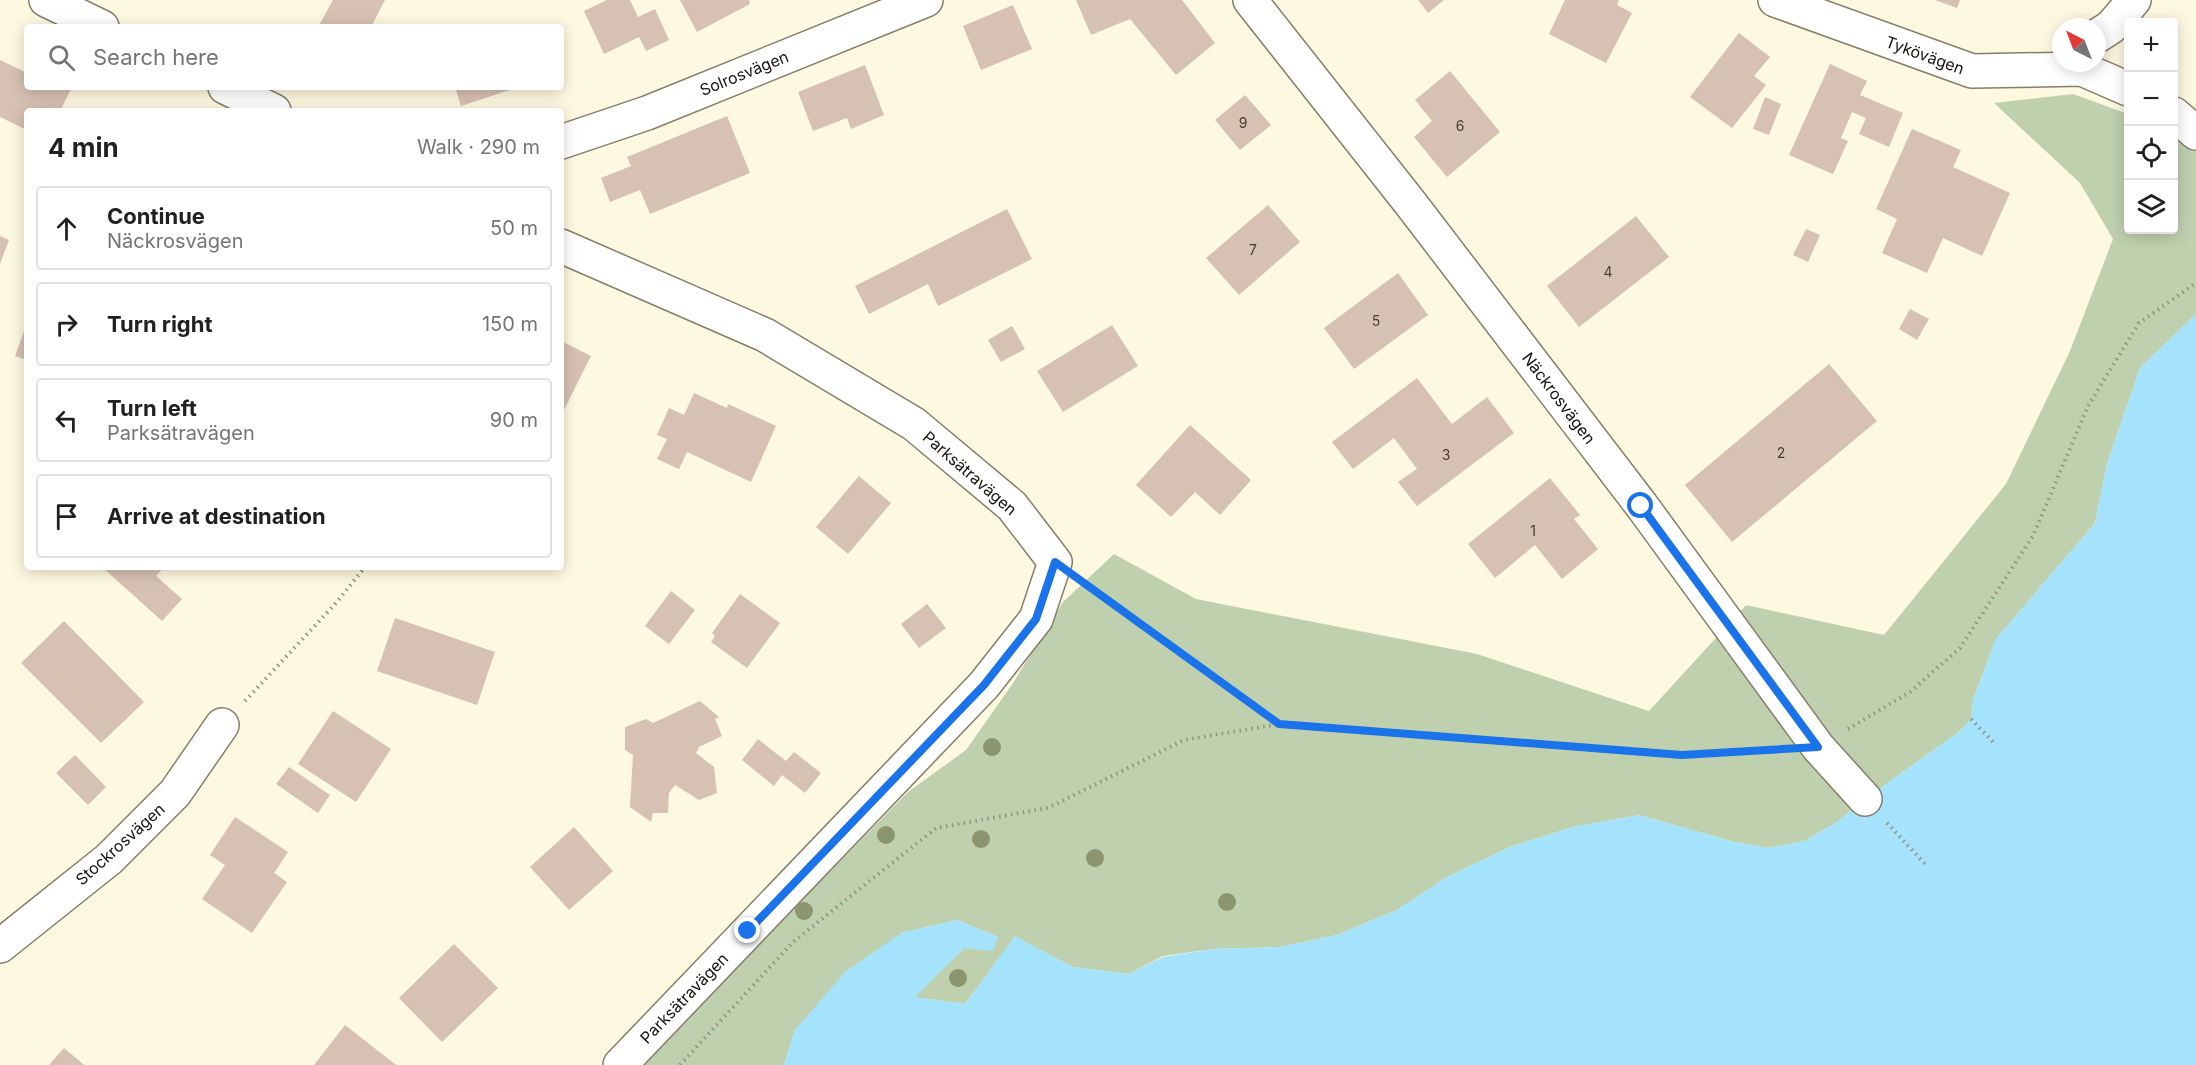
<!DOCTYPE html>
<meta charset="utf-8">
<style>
:root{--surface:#fff;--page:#f2f2f2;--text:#202124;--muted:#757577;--line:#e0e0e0}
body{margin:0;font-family:Inter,sans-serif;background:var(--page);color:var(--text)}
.controls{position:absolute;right:18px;top:18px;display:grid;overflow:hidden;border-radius:6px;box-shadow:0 3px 15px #0003}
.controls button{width:54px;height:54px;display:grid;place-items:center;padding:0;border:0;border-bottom:2px solid var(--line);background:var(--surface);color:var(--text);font:30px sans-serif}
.compass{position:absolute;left:2052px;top:18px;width:54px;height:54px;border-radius:50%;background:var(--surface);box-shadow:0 3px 15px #0003;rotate:318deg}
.stop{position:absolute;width:18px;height:18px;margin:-14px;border:4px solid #1a73e8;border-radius:50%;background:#fff}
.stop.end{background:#1a73e8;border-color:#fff;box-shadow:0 2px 6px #0008}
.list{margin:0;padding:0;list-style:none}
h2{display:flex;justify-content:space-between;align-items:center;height:78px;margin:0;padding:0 24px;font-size:26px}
h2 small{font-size:20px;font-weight:400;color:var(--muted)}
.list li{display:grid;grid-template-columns:39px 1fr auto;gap:18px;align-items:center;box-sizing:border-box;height:84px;margin:0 12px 12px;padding:0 12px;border:2px solid var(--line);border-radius:6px}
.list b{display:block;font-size:22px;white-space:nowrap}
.list p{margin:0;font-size:20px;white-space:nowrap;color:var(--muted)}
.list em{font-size:20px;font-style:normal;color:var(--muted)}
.icon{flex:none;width:33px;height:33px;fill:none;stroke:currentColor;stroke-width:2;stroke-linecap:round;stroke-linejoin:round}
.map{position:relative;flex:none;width:2196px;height:1065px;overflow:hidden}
.search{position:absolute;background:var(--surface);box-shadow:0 3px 15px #0003;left:24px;top:24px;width:540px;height:66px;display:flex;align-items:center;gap:15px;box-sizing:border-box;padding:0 21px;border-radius:6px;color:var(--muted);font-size:22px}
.panel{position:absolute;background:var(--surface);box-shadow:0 3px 15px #0003;left:24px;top:108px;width:540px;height:462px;border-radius:6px}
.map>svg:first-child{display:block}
.green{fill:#bfd0af}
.water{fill:#a5e2fc}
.building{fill:#d7c1b3}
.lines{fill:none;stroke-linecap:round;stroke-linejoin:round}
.minor-casing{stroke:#857f6a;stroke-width:36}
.path{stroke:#959181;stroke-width:4;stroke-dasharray:1.5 4.5;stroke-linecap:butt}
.minor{stroke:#fff;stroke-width:33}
.tree{fill:#8c966e}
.route{stroke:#1a73e8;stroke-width:8}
.labels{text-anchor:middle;stroke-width:4.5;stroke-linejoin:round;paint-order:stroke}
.number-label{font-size:14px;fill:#463e35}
.street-label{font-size:16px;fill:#15130b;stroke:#fff}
</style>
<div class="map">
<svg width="2196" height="1065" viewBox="0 0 2196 1065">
<rect width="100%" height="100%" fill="#fdf8e0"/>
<path class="green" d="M2073 94 2128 114V230H2174V135L2196 150V314L2140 368 2107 464 2095 523 1996 639 1973 700 1971 719 1959 732 1865 799 1837 822 1805 841 1768 848 1734 842 1639 815 1573 827 1510 847 1447 877 1397 910 1337 935 1280 947 1214 949 1163 956 1129 974 1073 967 1015 937 965 1004 914 997 964 948 998 937 957 920 901 933 795 1030 784 1065H640L908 792 966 750 1013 683 1063 602 1114 554 1196 599 1477 654 1649 711 1746 605 1884 635 2006 484 2070 351 2113 239 2080 183 1994 103Z"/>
<path class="water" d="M2196 314V1065H784L795 1030 845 972 901 933 957 920 998 937 993 951 964 948 915 997 965 1004 1015 936 1073 967 1129 974 1163 957 1214 949 1280 947 1337 935 1397 910 1447 877 1510 847 1573 827 1639 815 1734 842 1768 848 1805 841 1837 822 1865 799 1959 732 1971 719 1973 700 1996 639 2095 523 2107 464 2140 368Z"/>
<g class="building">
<path d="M333 0H385L371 27H318Z"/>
<path d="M607 0H630L638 17 655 9 669 40 646 51 639 37 604 54 584 11Z"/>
<path d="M680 0H749L750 4 697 32Z"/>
<path d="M1076 0H1182L1215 43 1176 75 1130 19 1091 35Z"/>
<path d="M1418 0H1444L1428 13Z"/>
<path d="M1565 0H1619L1617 5 1632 13 1606 63 1549 34Z"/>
<path d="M1935 0H1960L1957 8Z"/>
<path d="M1013 5 1032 49 981 70 963 26Z"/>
<path d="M1739 33 1770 57 1754 76 1766 85 1732 128 1690 97Z"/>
<path d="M0 60 27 73V87H72L60 111H27V130L0 117Z"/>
<path d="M1830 64 1867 81 1860 95 1903 113 1889 147 1859 134 1866 118 1852 112 1841 138 1848 141 1833 174 1789 155Z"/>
<path d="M865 65 884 115 851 129 847 118 813 131 798 92Z"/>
<path d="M1450 71 1500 132 1447 177 1414 137 1432 121 1415 100Z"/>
<path d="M455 87H509L510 90 461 106Z"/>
<path d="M1245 95 1271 125 1240 150 1215 120Z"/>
<path d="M1765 97 1781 104 1769 135 1753 129Z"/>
<path d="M727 116 750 173 650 214 640 190 610 202 601 178 631 166 627 157Z"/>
<path d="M1912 129 1961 150 1953 167 2010 193 1982 256 1943 238 1927 273 1882 253 1897 219 1876 209Z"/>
<path d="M1268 205 1300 242 1239 295 1206 258Z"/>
<path d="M1007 209 1032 259 938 306 928 284 869 314 855 286Z"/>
<path d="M1636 216 1669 257 1579 327 1547 286Z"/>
<path d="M1806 229 1820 235 1808 262 1793 255Z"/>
<path d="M0 236 9 240 0 264Z"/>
<path d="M1398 273 1428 315 1354 369 1324 328Z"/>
<path d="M1910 309 1929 319 1917 340 1899 329Z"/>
<path d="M27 323V360L15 356Z"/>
<path d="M1112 325 1138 366 1063 412 1037 371Z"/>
<path d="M1012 326 1025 349 1001 362 988 340Z"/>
<path d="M561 341 591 356 561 416Z"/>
<path d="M1829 364 1877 421 1732 542 1685 485Z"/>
<path d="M1417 378 1452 424 1487 397 1514 433 1417 506 1398 482 1417 469 1394 438 1353 469 1332 442Z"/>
<path d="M694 393 727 408 728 404 776 426 751 482 687 452 679 469 657 459 667 439 657 435 669 408 684 415Z"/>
<path d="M1190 425 1251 480 1220 515 1195 492 1171 517 1136 485Z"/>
<path d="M859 476 891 503 848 554 816 527Z"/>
<path d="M1550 478 1580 515 1574 519 1598 549 1562 579 1535 545 1495 578 1468 544Z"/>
<path d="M102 567H164L156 576 182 599 162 621Z"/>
<path d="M671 591 695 610 669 644 645 626Z"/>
<path d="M740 594 780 623 747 668 711 642 715 636 712 633Z"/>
<path d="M927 604 946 628 919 648 901 624Z"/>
<path d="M395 618 495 652 477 705 377 671Z"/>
<path d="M64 621 144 702 101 743 21 663Z"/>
<path d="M700 701 719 717 715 719 722 736 699 747 696 753 714 767 717 793 699 800 675 785 669 793 668 813H653L651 822 630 807 633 755 625 750V727L646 719 653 723Z"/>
<path d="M333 711 391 749 356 802 298 764Z"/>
<path d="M758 739 786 761 794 752 821 773 805 793 782 775 774 786 742 760Z"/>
<path d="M75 755 106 787 88 805 56 773Z"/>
<path d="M289 767 330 795 318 813 276 784Z"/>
<path d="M235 817 288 852 274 873 287 882 252 933 202 899 225 865 210 855Z"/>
<path d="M574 827 613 871 569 910 530 867Z"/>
<path d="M454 944 498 988 442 1042 399 998Z"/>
<path d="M345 1025 396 1065H314Z"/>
<path d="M64 1048 84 1065H49Z"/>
</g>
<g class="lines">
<defs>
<g id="minor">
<path d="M46 0 102 27"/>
<path d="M1250 0 1411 204 1642 506 1818 747 1865 799"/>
<path d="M1775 0 1972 71 2082 69 2128 89"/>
<path d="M2097 36 2111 27 2134 0"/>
<path d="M225 87 274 111"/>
<path d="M2174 114 2196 133"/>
<path d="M561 142 647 113 926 0"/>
<path d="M561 246 765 335 914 424 1012 506 1055 562 1036 619 984 685 620 1065"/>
<path d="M0 946 109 859 175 793 222 725"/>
</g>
</defs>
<use href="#minor" class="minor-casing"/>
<g class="path">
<path d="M1085 583 1278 723"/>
<path d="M245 701 336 603 365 567"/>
<path d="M1971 719 1994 743"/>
<path d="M1848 729 1910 692 1960 648 2033 536 2088 406 2139 323 2196 283"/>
<path d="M1887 823 1925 864"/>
<path d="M680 1065 793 942 936 828 1048 808 1184 740 1279 724 1682 755 1777 750"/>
</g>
<use href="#minor" class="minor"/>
</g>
<g class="tree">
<circle cx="992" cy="747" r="9"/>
<circle cx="886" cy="835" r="9"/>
<circle cx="981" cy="839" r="9"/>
<circle cx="1095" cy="858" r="9"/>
<circle cx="1227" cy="902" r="9"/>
<circle cx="804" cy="911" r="9"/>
<circle cx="958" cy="978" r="9"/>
</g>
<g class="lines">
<path class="route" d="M748 931 984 685 1036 619 1055 562 1279 724 1682 755 1818 747 1641 506"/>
</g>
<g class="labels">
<g class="number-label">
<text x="1243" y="128">9</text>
<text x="1460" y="131">6</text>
<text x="1253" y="255">7</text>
<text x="1608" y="277">4</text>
<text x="1376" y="326">5</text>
<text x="1781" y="458">2</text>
<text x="1446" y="460">3</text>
<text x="1533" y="536">1</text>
</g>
<g class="street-label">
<text transform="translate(1925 55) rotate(20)" y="6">Tykövägen</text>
<text transform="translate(744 73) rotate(-22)" y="6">Solrosvägen</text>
<text transform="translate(1559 398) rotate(53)" y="6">Näckrosvägen</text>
<text transform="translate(970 473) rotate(41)" y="6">Parksätravägen</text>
<text transform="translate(120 844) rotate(-42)" y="6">Stockrosvägen</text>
<text transform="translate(684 998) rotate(-46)" y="6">Parksätravägen</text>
</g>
</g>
</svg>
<div class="controls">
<button>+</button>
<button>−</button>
<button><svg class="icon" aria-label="locate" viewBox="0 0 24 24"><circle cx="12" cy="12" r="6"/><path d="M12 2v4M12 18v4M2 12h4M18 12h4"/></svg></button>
<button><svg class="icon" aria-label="layers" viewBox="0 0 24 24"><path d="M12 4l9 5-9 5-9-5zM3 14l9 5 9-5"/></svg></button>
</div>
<svg class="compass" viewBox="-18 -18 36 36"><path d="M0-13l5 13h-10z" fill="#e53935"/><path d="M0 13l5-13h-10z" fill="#757577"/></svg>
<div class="stop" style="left:1641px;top:506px"></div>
<div class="stop end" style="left:748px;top:931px"></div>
<div class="search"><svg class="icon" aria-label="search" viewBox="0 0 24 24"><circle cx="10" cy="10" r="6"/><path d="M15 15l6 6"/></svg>Search here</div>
<section class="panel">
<h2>4 min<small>Walk · 290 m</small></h2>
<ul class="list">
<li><svg class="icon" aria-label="ahead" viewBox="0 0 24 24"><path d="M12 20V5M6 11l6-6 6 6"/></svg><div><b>Continue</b><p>Näckrosvägen</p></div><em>50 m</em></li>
<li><svg class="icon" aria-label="right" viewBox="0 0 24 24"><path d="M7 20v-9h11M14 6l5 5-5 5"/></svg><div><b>Turn right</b></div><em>150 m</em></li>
<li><svg class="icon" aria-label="left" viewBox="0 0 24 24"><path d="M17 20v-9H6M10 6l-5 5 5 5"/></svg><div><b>Turn left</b><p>Parksätravägen</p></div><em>90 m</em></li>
<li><svg class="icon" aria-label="arrive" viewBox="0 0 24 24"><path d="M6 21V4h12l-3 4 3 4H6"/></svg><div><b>Arrive at destination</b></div></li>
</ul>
</section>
</div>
